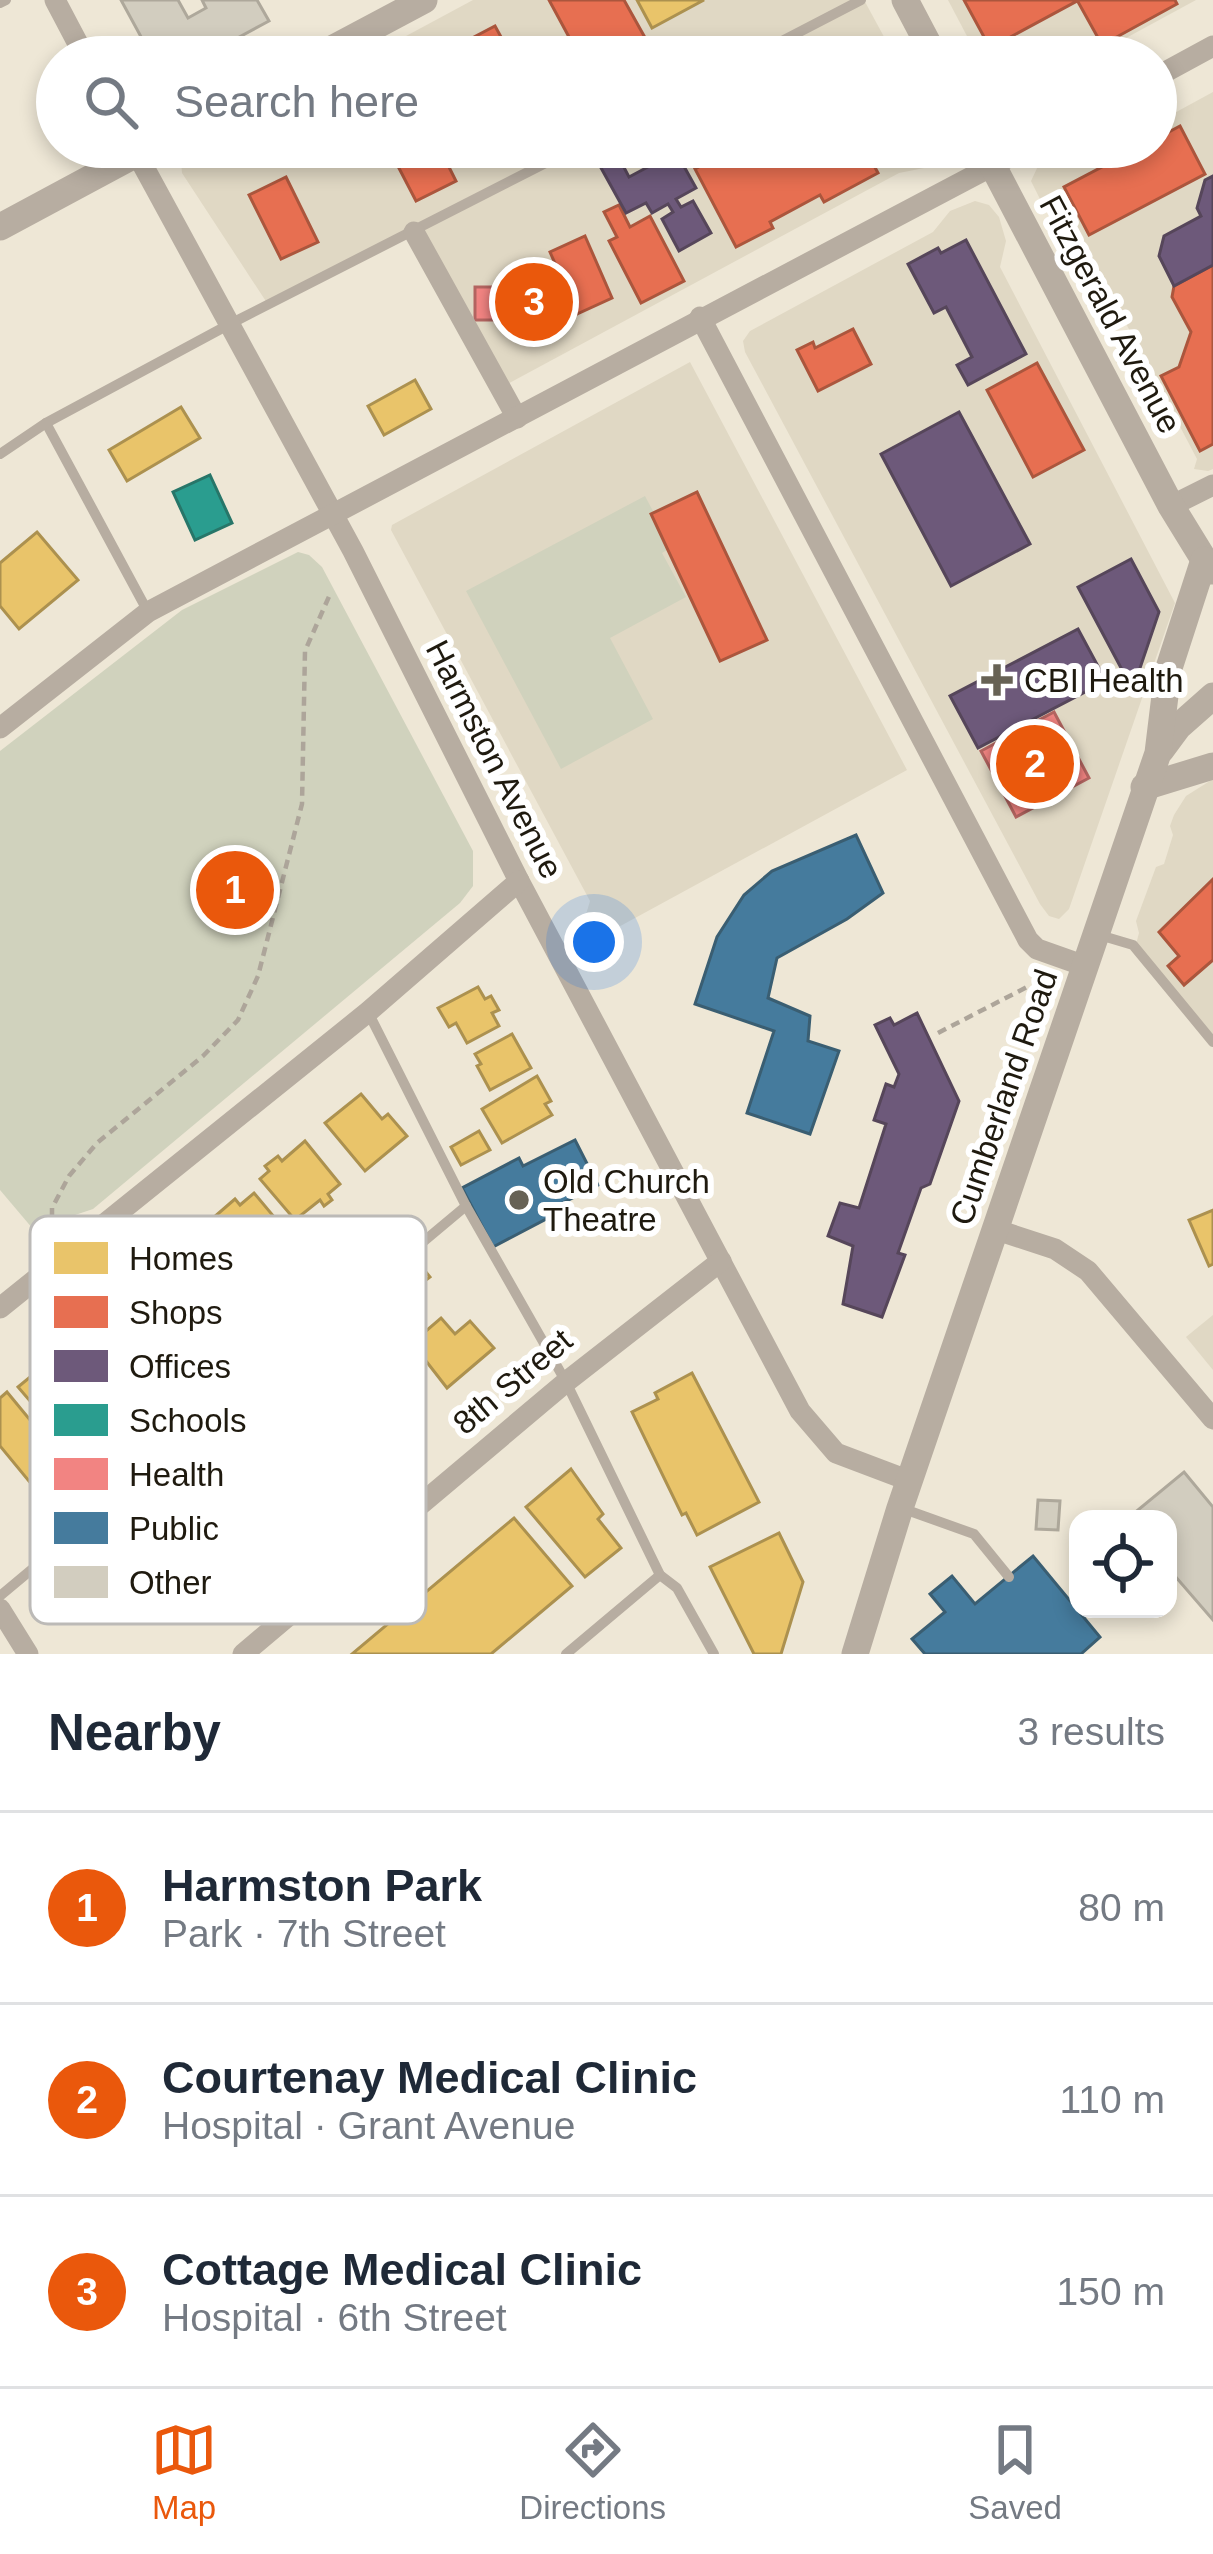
<!DOCTYPE html>
<meta charset="utf-8">
<style>
:root{--surface:#fff;--page:#f6f6f7;--text:#1f2937;--muted:#747a83;--line:#e0e1e3;--accent:#ea580c}
body{margin:0;font-family:Arial,sans-serif;background:var(--page);color:var(--text)}
.controls{position:absolute;right:36px;bottom:36px;display:grid;overflow:hidden;border-radius:24px;box-shadow:0 6px 18px #0003}
.controls button{width:108px;height:108px;display:grid;place-items:center;padding:0;border:0;border-bottom:3px solid var(--line);background:var(--surface);color:var(--text);font:60px sans-serif}
.you{position:absolute;left:594px;top:942px;width:42px;height:42px;margin:-30px;border:9px solid #fff;border-radius:50%;background:#1a73e8;box-shadow:0 0 0 18px #1a73e833}
.badge{display:grid;place-items:center;width:78px;height:78px;border-radius:50%;background:var(--accent);color:#fff;font-size:39px;font-weight:700}
.pin{position:absolute;translate:-50% -50%;border:6px solid #fff;box-shadow:0 3px 12px #0006}
.list{margin:0;padding:0;list-style:none}
h2{display:flex;justify-content:space-between;align-items:center;height:156px;margin:0;padding:0 48px;font-size:51px}
h2 small{font-size:39px;font-weight:400;color:var(--muted)}
.list li{display:grid;grid-template-columns:78px 1fr auto;gap:36px;align-items:center;box-sizing:border-box;height:192px;padding:0 48px;border-top:3px solid var(--line)}
.list b{display:block;font-size:45px;white-space:nowrap}
.list p{margin:0;font-size:39px;white-space:nowrap;color:var(--muted)}
.list em{font-size:39px;font-style:normal;color:var(--muted)}
.icon{flex:none;width:66px;height:66px;fill:none;stroke:currentColor;stroke-width:2;stroke-linecap:round;stroke-linejoin:round}
.map{position:relative;flex:none;width:1213px;height:1654px;overflow:hidden}
.search{position:absolute;background:var(--surface);box-shadow:0 6px 18px #0003;left:36px;right:36px;top:36px;height:132px;display:flex;align-items:center;gap:30px;box-sizing:border-box;padding:0 42px;border-radius:66px;color:var(--muted);font-size:45px}
.sheet{height:732px;background:var(--surface)}
nav{display:flex;justify-content:space-around;align-items:center;box-sizing:border-box;height:168px;border-top:3px solid var(--line);background:var(--surface);font-size:33px;color:var(--muted)}
nav a{display:grid;justify-items:center;gap:6px}
nav .on{color:var(--accent)}
.map>svg:first-child{display:block}
.commercial{fill:#e0d8c4}
.green{fill:#d0d2bd}
.homes{fill:#e9c46a;stroke:#ac914f;stroke-width:3}
.shops{fill:#e76f51;stroke:#ab563d;stroke-width:3}
.offices{fill:#6d597a;stroke:#56465a;stroke-width:3}
.schools{fill:#2a9d8f;stroke:#277669;stroke-width:3}
.health{fill:#f28482;stroke:#b36460;stroke-width:3}
.public{fill:#457b9d;stroke:#3a5e72;stroke-width:3}
.building{fill:#d2cdbf;stroke:#aea89b;stroke-width:3}
.lines{fill:none;stroke-linecap:round;stroke-linejoin:round}
.path{stroke:#ada59a;stroke-width:4.5;stroke-dasharray:9 6;stroke-linecap:butt}
.service{stroke:#b7ada1;stroke-width:10}
.minor{stroke:#b7ada1;stroke-width:21}
.tertiary{stroke:#b7ada1;stroke-width:27}
.poi-dot{fill:#676255;stroke:#fff;stroke-width:4.5}
.labels{text-anchor:middle;stroke-width:12;stroke-linejoin:round;paint-order:stroke}
.street-label{font-size:33px;fill:#1f1a0f;stroke:#fff}
.poi-label{font-size:33px;fill:#1f1a0f;stroke:#fff;text-anchor:start}
.key{fill:#fff;stroke:#bcbab7;stroke-width:3}
.key-label{font-size:33px;fill:#1f1a0f}
</style>
<div class="map">
<svg width="1213" height="1654" viewBox="0 0 1213 1654">
<rect width="100%" height="100%" fill="#eee7d6"/>
<g class="commercial">
<path d="M473 0H864L895 57H367Z"/>
<path d="M948 0H1196L1091 57H978Z"/>
<path d="M1213 92V469L1208 471 1194 469 1197 459 1077 230 1046 211 1031 181 1039 164 1067 148 1095 155 1112 147H1156V123Z"/>
<path d="M189 147H954L939 165 899 173 500 388 414 232 269 306 182 173 181 161Z"/>
<path d="M975 201 989 205 999 217 1006 241 1000 267 1175 603 1069 909 1059 919 1049 916 1040 904 745 352 743 341 750 331 933 232 950 211Z"/>
<path d="M690 362 907 770 580 948 578 941 590 901 391 530 392 525Z"/>
<path d="M1213 779V1042L1135 948 1139 933 1136 921 1156 867 1164 864 1173 835 1170 826 1174 815 1186 796Z"/>
<path d="M1213 1315V1370L1186 1337Z"/>
</g>
<g class="green">
<path d="M645 496 672 547 662 553 686 597 610 638 653 719 561 769 466 591Z"/>
<path d="M298 552 309 555 322 567 473 851V886L460 903 93 1209 33 1229 0 1190V751L182 610Z"/>
</g>
<g class="homes">
<path d="M637 0H704L652 28Z"/>
<path d="M415 380 431 409 384 435 368 406Z"/>
<path d="M181 407 200 438 127 481 109 450Z"/>
<path d="M37 532 78 580 19 629 0 606V563Z"/>
<path d="M478 987 485 999 491 996 499 1010 492 1013 499 1026 467 1043 456 1023 449 1027 438 1008Z"/>
<path d="M512 1034 531 1068 490 1090 477 1066 481 1064 475 1054Z"/>
<path d="M537 1076 551 1101 545 1104 552 1115 502 1143 482 1109Z"/>
<path d="M361 1094 382 1119 388 1114 407 1136 365 1171 325 1123Z"/>
<path d="M479 1131 490 1150 461 1165 451 1147Z"/>
<path d="M305 1141 340 1184 328 1194 332 1200 324 1206 320 1200 295 1220 260 1179 269 1171 265 1166 278 1156 282 1161Z"/>
<path d="M254 1193 275 1218 224 1261 198 1231 235 1199 240 1205Z"/>
<path d="M1213 1210V1264L1209 1266 1189 1220Z"/>
<path d="M417 1261 430 1277 405 1296 392 1281Z"/>
<path d="M441 1318 455 1334 470 1321 494 1348 447 1388 412 1343Z"/>
<path d="M47 1363 92 1410 60 1436 18 1387Z"/>
<path d="M692 1373 759 1502 697 1535 686 1513 682 1515 632 1412 658 1399 655 1393Z"/>
<path d="M7 1392 73 1472 42 1497 0 1446V1398Z"/>
<path d="M571 1469 603 1514 598 1519 621 1548 585 1577 526 1507Z"/>
<path d="M514 1518 572 1586 491 1654H352Z"/>
<path d="M779 1533 803 1582 781 1654H754L710 1567Z"/>
</g>
<g class="shops">
<path d="M549 0H624L648 43 622 57H563L576 50Z"/>
<path d="M964 0H1077V1L990 48Z"/>
<path d="M1175 0 1177 4 1102 45 1077 0Z"/>
<path d="M495 26 512 57H438V56Z"/>
<path d="M1180 126 1205 174 1089 235 1064 187 1140 147H1156V139Z"/>
<path d="M388 147H439L456 181 416 201Z"/>
<path d="M737 147H864L878 173 824 202 820 195 770 222 773 228 736 247 695 169Z"/>
<path d="M286 177 318 242 281 259 249 195Z"/>
<path d="M619 205 630 227 650 216 684 281 641 303 609 241 617 237 604 212Z"/>
<path d="M585 236 612 298 577 314 550 252Z"/>
<path d="M1213 265V444L1200 451 1161 376 1179 367 1191 332 1172 297 1174 286Z"/>
<path d="M853 329 871 364 818 391 797 350 813 342 815 348Z"/>
<path d="M1037 363 1084 450 1033 477 987 390Z"/>
<path d="M697 492 767 640 720 661 651 514Z"/>
<path d="M1213 879V960L1184 985 1168 966 1179 956 1159 932Z"/>
</g>
<g class="offices">
<path d="M676 152 696 188 676 199 681 207 693 201 711 233 679 251 662 219 673 212 668 204 652 213 646 203 626 213 600 166 618 156 629 177Z"/>
<path d="M1213 176V265L1174 286 1159 256 1164 236 1201 216 1197 208 1205 180Z"/>
<path d="M966 240 1026 354 968 385 957 365 972 357 946 307 934 313 908 264 938 248 941 253Z"/>
<path d="M959 412 1030 544 951 586 881 454Z"/>
<path d="M1131 559 1159 612 1137 677 1128 681 1078 587Z"/>
<path d="M1078 629 1106 681 978 748 950 696Z"/>
<path d="M917 1013 959 1101 930 1184 921 1188 898 1253 905 1255 882 1317 843 1304 853 1246 828 1236 840 1203 859 1208 886 1124 874 1120 886 1084 894 1087 899 1074 875 1025 890 1018 894 1025Z"/>
</g>
<path class="schools" d="M210 475 232 523 195 540 173 492Z"/>
<g class="health">
<path d="M475 287H541V329H526V320H475Z"/>
<path d="M1054 712 1089 778 1016 817 981 751Z"/>
</g>
<g class="public">
<path d="M856 835 883 893 847 919 777 958 768 998 810 1016 808 1041 839 1051 810 1134 747 1113 774 1031 695 1004 717 937 744 895 772 871Z"/>
<path d="M575 1140 598 1185 545 1212 548 1218 493 1247 462 1188 519 1158 523 1166Z"/>
<path d="M1033 1556 1100 1637 1081 1654H925L912 1639 945 1612 930 1594 952 1576 975 1604Z"/>
</g>
<g class="building">
<path d="M121 0H178L188 18 206 8 202 0H257L269 21 230 42 226 39 200 57H152Z"/>
<path d="M1184 1472 1213 1507V1620L1168 1568V1519H1127Z"/>
<path d="M1038 1500 1060 1501 1058 1530 1036 1529Z"/>
</g>
<g class="lines">
<g class="path">
<path d="M938 1033 1029 986"/>
<path d="M52 1217V1208L69 1176 97 1143 203 1056 238 1020 258 976 302 804 305 651 331 592"/>
</g>
<g class="service">
<path d="M0 3 6 0"/>
<path d="M751 57 861 0"/>
<path d="M46 423 148 612"/>
<path d="M0 454 46 423 230 324 577 147"/>
<path d="M1096 934 1133 945 1213 1042"/>
<path d="M368 1012 466 1206 566 1382 660 1575 677 1588 714 1654"/>
<path d="M904 1509 974 1534 1009 1577"/>
<path d="M0 1596 466 1206"/>
<path d="M566 1654 660 1575"/>
</g>
<g class="minor">
<path d="M55 0 85 57"/>
<path d="M1156 77 1213 46"/>
<path d="M133 147 353 551 519 881 800 1411 836 1453 910 1481"/>
<path d="M414 232 517 418"/>
<path d="M700 317 1028 940 1037 949 1085 966"/>
<path d="M1171 506 1213 485"/>
<path d="M0 728 148 612 1028 147"/>
<path d="M997 1230 1055 1249 1088 1271 1213 1419"/>
<path d="M0 1308 368 1012 519 881"/>
<path d="M0 1609 28 1654"/>
<path d="M243 1654 566 1382 721 1261"/>
</g>
<g class="tertiary">
<path d="M905 0 935 57"/>
<path d="M317 57 424 0"/>
<path d="M983 147 1171 506 1211 571"/>
<path d="M0 227 149 147"/>
<path d="M1161 750 1178 727 1213 696"/>
<path d="M1144 787 1213 766"/>
<path d="M855 1654 900 1508 1158 753 1168 671 1204 560"/>
</g>
</g>
<g class="poi-dot">
<path d="M991 662h12v12h12v12h-12v12h-12v-12h-12v-12h12z"/>
<circle cx="519" cy="1200" r="12"/>
</g>
<g class="labels">
<g class="street-label">
<text transform="translate(1111 314) rotate(62)" y="12">Fitzgerald Avenue</text>
<text transform="translate(495 759) rotate(63)" y="12">Harmston Avenue</text>
<text transform="translate(1003 1097) rotate(-71)" y="12">Cumberland Road</text>
<text transform="translate(512 1381) rotate(-40)" y="12">8th Street</text>
</g>
<g class="poi-label">
<text x="1024" y="692">CBI Health</text>
<text x="543" y="1193">Old Church<tspan x="543" dy="38">Theatre</tspan></text>
</g>
</g>
<rect x="30" y="1216" width="396" height="408" rx="18" class="key"/>
<rect x="54" y="1242" width="54" height="32" fill="#e9c46a"/>
<rect x="54" y="1296" width="54" height="32" fill="#e76f51"/>
<rect x="54" y="1350" width="54" height="32" fill="#6d597a"/>
<rect x="54" y="1404" width="54" height="32" fill="#2a9d8f"/>
<rect x="54" y="1458" width="54" height="32" fill="#f28482"/>
<rect x="54" y="1512" width="54" height="32" fill="#457b9d"/>
<rect x="54" y="1566" width="54" height="32" fill="#d2cdbf"/>
<g class="key-label">
<text x="129" y="1270">Homes</text>
<text x="129" y="1324">Shops</text>
<text x="129" y="1378">Offices</text>
<text x="129" y="1432">Schools</text>
<text x="129" y="1486">Health</text>
<text x="129" y="1540">Public</text>
<text x="129" y="1594">Other</text>
</g>
</svg>
<div class="controls">
<button><svg class="icon" aria-label="locate" viewBox="0 0 24 24"><circle cx="12" cy="12" r="6"/><path d="M12 2v4M12 18v4M2 12h4M18 12h4"/></svg></button>
</div>
<div class="you"></div>
<div class="pin badge" style="left:235px;top:890px">1</div>
<div class="pin badge" style="left:1035px;top:764px">2</div>
<div class="pin badge" style="left:534px;top:302px">3</div>
<div class="search"><svg class="icon" aria-label="search" viewBox="0 0 24 24"><circle cx="10" cy="10" r="6"/><path d="M15 15l6 6"/></svg>Search here</div>
</div>
<section class="sheet">
<h2>Nearby<small>3 results</small></h2>
<ul class="list">
<li><span class="badge">1</span><div><b>Harmston Park</b><p>Park · 7th Street</p></div><em>80 m</em></li>
<li><span class="badge">2</span><div><b>Courtenay Medical Clinic</b><p>Hospital · Grant Avenue</p></div><em>110 m</em></li>
<li><span class="badge">3</span><div><b>Cottage Medical Clinic</b><p>Hospital · 6th Street</p></div><em>150 m</em></li>
</ul>
</section>
<nav>
<a class="on"><svg class="icon" aria-label="map" viewBox="0 0 24 24"><path d="M3 6l6-2 6 2 6-2v14l-6 2-6-2-6 2zM9 4v14M15 6v14"/></svg>Map</a>
<a><svg class="icon" aria-label="directions" viewBox="0 0 24 24"><path d="M12 3l9 9-9 9-9-9zM9 14v-3h6M13 9l2 2-2 2"/></svg>Directions</a>
<a><svg class="icon" aria-label="saved" viewBox="0 0 24 24"><path d="M7 4h10v16l-5-4-5 4z"/></svg>Saved</a>
</nav>
